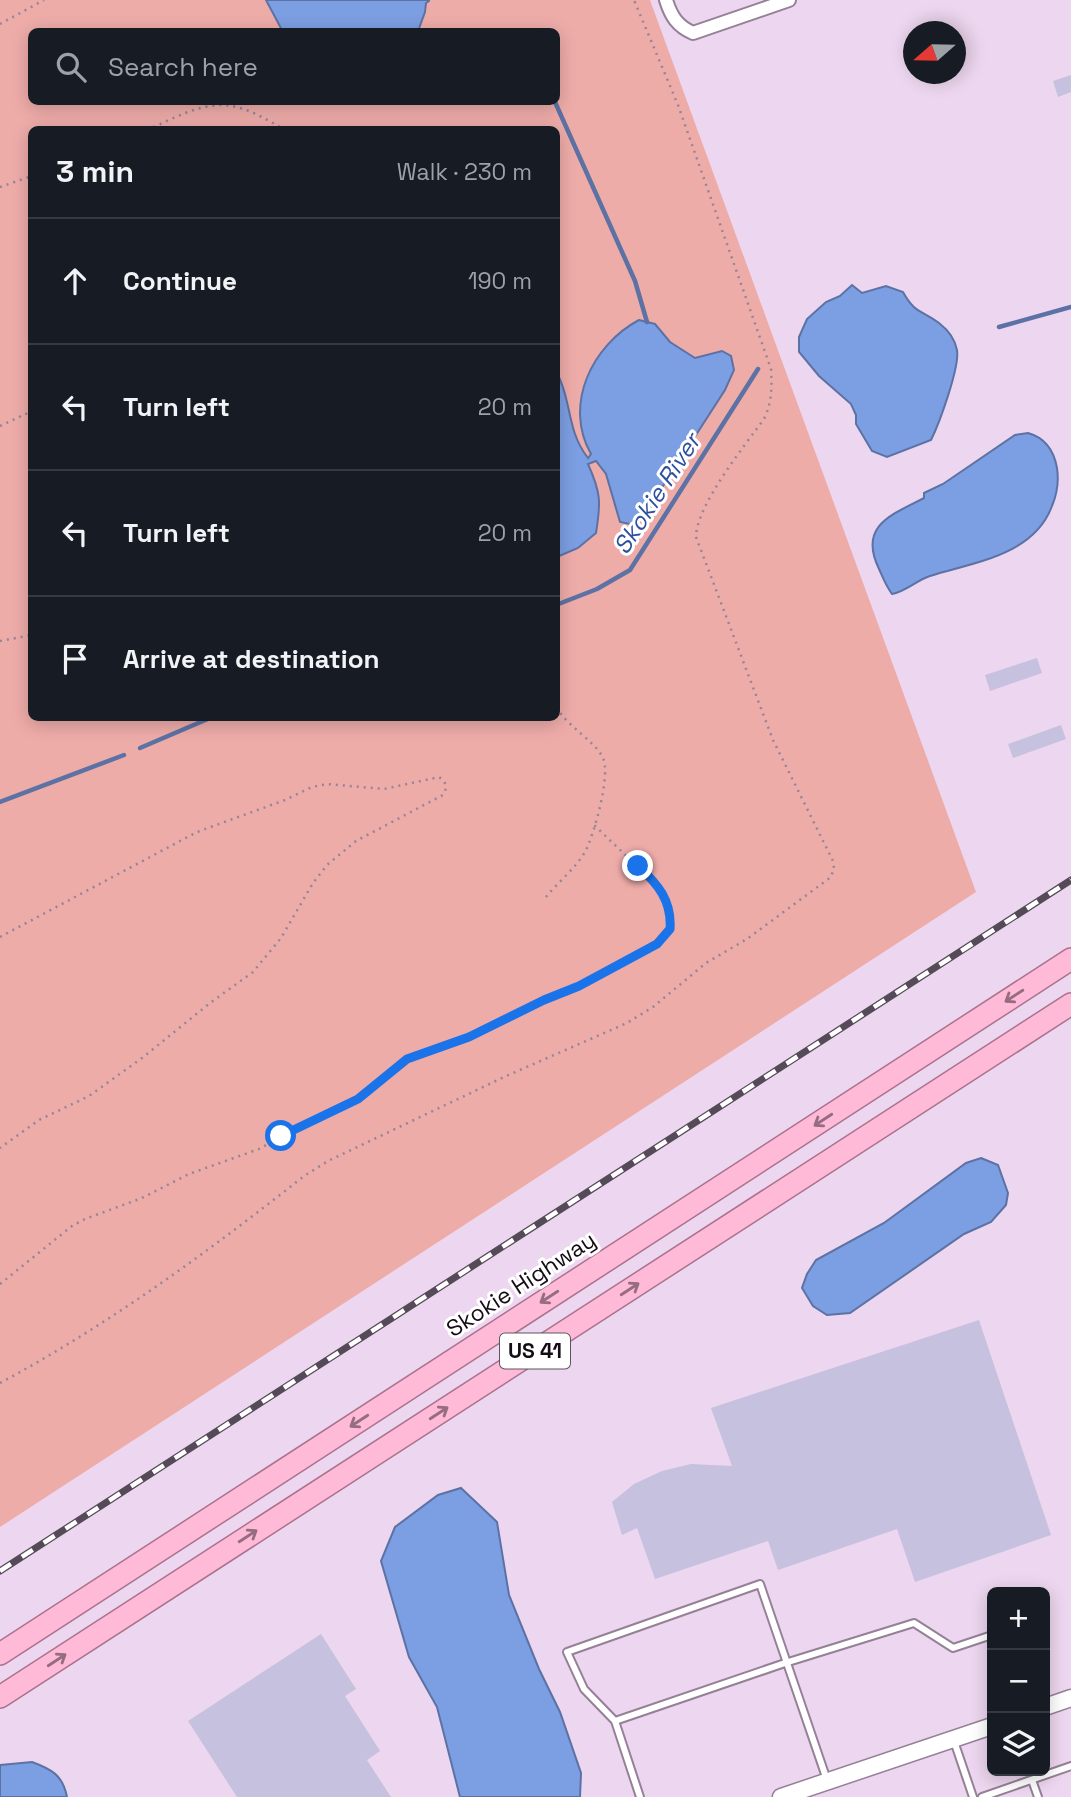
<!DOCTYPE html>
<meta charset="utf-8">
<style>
:root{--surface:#171b24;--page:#20242c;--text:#f1f3f6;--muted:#9ea1a6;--line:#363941}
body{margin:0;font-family:"Space Grotesk",sans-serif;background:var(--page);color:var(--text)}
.controls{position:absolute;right:21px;bottom:21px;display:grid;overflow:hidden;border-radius:10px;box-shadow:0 4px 18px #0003}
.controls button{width:63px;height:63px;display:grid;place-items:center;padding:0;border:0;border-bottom:2px solid var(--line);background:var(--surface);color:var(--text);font:35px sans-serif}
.compass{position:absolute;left:903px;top:21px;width:63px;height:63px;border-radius:50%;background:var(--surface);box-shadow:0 4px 18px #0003;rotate:250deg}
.stop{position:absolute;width:21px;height:21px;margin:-16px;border:5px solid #1a73e8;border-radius:50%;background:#fff}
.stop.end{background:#1a73e8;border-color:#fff;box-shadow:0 2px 7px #0008}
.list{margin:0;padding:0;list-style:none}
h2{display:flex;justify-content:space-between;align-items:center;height:91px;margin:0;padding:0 28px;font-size:30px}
h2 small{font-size:23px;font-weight:400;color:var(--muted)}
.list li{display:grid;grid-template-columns:46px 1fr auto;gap:21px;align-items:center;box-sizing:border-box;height:126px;padding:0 28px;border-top:2px solid var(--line)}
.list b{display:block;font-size:26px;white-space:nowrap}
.list em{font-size:23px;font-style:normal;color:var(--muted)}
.icon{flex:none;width:38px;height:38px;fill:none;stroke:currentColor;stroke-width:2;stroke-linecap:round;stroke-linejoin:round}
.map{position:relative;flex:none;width:1071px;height:1797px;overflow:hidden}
.search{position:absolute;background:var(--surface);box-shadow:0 4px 18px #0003;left:28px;top:28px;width:532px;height:77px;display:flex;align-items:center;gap:18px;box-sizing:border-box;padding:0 24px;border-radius:10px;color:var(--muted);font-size:26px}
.panel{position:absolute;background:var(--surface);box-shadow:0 4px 18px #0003;left:28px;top:126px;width:532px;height:595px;border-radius:10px}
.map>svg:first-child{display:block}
.green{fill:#eeaca9;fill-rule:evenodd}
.water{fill:#7c9ee2;stroke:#5d72a4;stroke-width:2}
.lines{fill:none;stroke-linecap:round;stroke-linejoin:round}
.stream{stroke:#5d72a4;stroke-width:4.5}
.building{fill:#c6c1de}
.service-casing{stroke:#958097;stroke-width:10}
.minor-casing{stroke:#958097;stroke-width:16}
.tertiary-casing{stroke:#958097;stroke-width:19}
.trunk-casing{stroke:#ab728d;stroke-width:24}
.path{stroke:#958597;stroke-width:2.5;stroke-dasharray:2 5;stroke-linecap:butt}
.service{stroke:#fff;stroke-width:6}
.minor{stroke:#fff;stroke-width:12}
.tertiary{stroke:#fff;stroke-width:16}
.trunk{stroke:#febad7;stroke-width:21}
.rail-casing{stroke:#554a57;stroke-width:7}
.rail{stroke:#fff;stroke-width:4.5;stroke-dasharray:13;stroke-linecap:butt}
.oneway{stroke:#956c80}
.route{stroke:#1a73e8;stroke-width:9}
.labels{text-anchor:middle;stroke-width:6;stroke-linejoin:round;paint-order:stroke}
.shield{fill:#fff;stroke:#5a565b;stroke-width:2}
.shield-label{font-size:21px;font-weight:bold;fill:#140d15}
.street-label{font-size:23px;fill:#140d15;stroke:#fff}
.water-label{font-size:24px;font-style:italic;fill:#2c50a1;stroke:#fff}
</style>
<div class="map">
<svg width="1071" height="1797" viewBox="0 0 1071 1797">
<rect width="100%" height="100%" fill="#edd6ef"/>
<path class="green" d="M0 0H650L976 892 0 1527ZM32 32H556V102H32ZM32 130H556V718H32Z"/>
<g class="water">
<path d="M266 0H429V1L426 3 425 12 418 31 283 32Z"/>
<path d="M852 285 862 293 886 286 903 292C915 314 922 310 939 323 948 330 955 339 957 350 960 367 939 424 931 440L887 457 872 451 856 424V415L851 404 819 376 799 352V337L807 319 826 302 840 296Z"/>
<path d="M639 320 655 324 670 342 695 358 722 351 731 356 734 370 725 390 641 520 630 524 620 522 606 474 596 461 588 464C601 493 601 502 596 533L578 548 557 557V373C572 400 566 430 588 458L591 454C563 405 592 345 639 320Z"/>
<path d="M1028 433C1046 438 1054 451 1057 468 1059 481 1057 494 1052 506 1034 555 975 562 930 576 917 580 905 592 892 594 886 586 883 578 879 569 858 526 891 515 924 498V493L943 484 1015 435Z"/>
<path d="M981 1158 998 1165 1008 1193 1006 1205 991 1222 964 1234 850 1313 827 1315 813 1306 802 1288 807 1274 816 1260 884 1223 966 1163Z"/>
<path d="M461 1488 497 1522 509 1595 539 1669 560 1712 581 1773 580 1797H460L437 1707 409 1657 381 1561 395 1527 438 1495Z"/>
<path d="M32 1762C51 1769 63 1775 67 1797H0V1765Z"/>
</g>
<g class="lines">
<g class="stream">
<path d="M555 102 635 281 647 322"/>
<path d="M999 327 1071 307"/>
<path d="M556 605 597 589 630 570 758 369"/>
<path d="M140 748 210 718"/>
<path d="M0 802 124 755"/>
</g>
</g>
<g class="building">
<path d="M1071 75V92L1058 97 1053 81Z"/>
<path d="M1037 658 1042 673 990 691 985 675Z"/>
<path d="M1061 725 1066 739 1013 758 1008 744Z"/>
<path d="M979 1320 1051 1535 915 1582 897 1529 778 1570 768 1541 655 1579 637 1528 622 1535 612 1502 634 1484 662 1471 691 1464 732 1466 711 1408Z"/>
<path d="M321 1634 356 1689 345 1696 380 1751 367 1760 391 1797H237L188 1721Z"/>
</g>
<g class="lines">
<defs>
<g id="service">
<path d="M615 1721 785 1663 914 1623 953 1648 992 1635"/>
<path d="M954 1741 973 1797"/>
<path d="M1032 1780 1038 1797"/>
<path d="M640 1797 615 1721 584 1689 567 1652 760 1584 827 1780"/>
<path d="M982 1797 1071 1766"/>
</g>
<path id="minor" d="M666 0C671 16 677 26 693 33L789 0"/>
<g id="tertiary">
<path d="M1045 1707 1071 1698"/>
<path d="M781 1797 992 1726"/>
</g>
<g id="trunk">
<path d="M0 1654 1071 959"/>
<path d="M0 1697 1071 1004"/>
</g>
</defs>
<use href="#service" class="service-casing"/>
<use href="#minor" class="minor-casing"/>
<use href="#tertiary" class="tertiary-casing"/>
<use href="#trunk" class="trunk-casing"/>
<g class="path">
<path d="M0 24 44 0"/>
<path d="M147 130C175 118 206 99 236 107 254 111 270 122 286 130"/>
<path d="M0 187 32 176"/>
<path d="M0 426 32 411"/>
<path d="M0 641 32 635"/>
<path d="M546 897C558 882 575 869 585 852 594 835 611 775 603 758 595 741 569 728 556 707"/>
<path d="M0 937 197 832 285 800 312 787 327 784 384 789 439 777C446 782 448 787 443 795L356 841 327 865 313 883 281 938 253 972 210 1003 142 1058 89 1096 39 1120 0 1148"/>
<path d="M0 1284 72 1226 85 1219 142 1198 189 1174 259 1149 296 1128 358 1099 407 1059 469 1037 544 1000 579 986 657 944C677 927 671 911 661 889L594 825"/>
<path d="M0 1383C108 1325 208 1252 304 1176L328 1161 504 1077 627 1023 653 1007 706 963 747 939 831 877 834 868 833 861 773 740 696 537C696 506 745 445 764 419 772 402 772 388 771 369L678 105 634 0"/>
</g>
<use href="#service" class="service"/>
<use href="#minor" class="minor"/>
<use href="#tertiary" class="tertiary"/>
<use href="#trunk" class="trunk"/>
<defs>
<path id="rail" d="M0 1571 1071 880"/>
</defs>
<use href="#rail" class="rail-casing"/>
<use href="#rail" class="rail"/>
</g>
<defs><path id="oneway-shaft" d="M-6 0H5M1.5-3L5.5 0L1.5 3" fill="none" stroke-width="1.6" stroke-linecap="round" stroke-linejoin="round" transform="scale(1.75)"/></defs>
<g class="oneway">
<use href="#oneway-shaft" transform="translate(1014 996) rotate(147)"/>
<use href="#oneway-shaft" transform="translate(823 1120) rotate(147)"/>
<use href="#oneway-shaft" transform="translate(630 1289) rotate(-33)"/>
<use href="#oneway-shaft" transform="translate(549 1297) rotate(147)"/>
<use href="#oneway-shaft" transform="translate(439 1413) rotate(-33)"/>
<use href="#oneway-shaft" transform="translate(359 1421) rotate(147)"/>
<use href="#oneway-shaft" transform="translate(248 1536) rotate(-33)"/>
<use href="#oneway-shaft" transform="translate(57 1660) rotate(-33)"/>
</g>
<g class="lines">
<path class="route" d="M281 1136 358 1099 407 1059 469 1037 544 1000 579 986 657 944 670 929C672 901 658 884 638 866"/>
</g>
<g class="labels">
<rect class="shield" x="500" y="1333.5" width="70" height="35" rx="5"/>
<g class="shield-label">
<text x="535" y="1358">US 41</text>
</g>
<g class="street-label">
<text transform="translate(521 1284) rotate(-33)" y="8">Skokie Highway</text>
</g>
<g class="water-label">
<text transform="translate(657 494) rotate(-57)" y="8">Skokie River</text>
</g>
</g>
</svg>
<div class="controls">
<button>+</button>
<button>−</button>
<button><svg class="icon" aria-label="layers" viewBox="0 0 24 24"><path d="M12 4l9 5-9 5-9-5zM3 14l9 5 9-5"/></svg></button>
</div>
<svg class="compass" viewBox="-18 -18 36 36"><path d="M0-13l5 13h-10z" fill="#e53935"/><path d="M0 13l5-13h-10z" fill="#9ea1a6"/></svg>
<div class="stop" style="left:281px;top:1136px"></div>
<div class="stop end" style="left:638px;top:866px"></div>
<div class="search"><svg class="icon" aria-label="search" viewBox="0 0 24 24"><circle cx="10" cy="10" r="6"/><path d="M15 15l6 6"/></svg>Search here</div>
<section class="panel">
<h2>3 min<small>Walk · 230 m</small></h2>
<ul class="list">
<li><svg class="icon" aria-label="ahead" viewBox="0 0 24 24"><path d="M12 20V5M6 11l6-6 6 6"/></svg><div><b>Continue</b></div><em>190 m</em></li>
<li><svg class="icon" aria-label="left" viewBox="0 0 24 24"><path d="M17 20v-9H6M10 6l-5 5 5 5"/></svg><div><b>Turn left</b></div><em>20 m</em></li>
<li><svg class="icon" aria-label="left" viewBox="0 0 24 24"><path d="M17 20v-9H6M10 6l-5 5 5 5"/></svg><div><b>Turn left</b></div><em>20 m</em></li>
<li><svg class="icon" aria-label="arrive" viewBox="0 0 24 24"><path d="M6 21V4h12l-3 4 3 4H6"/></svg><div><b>Arrive at destination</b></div></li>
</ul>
</section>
</div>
